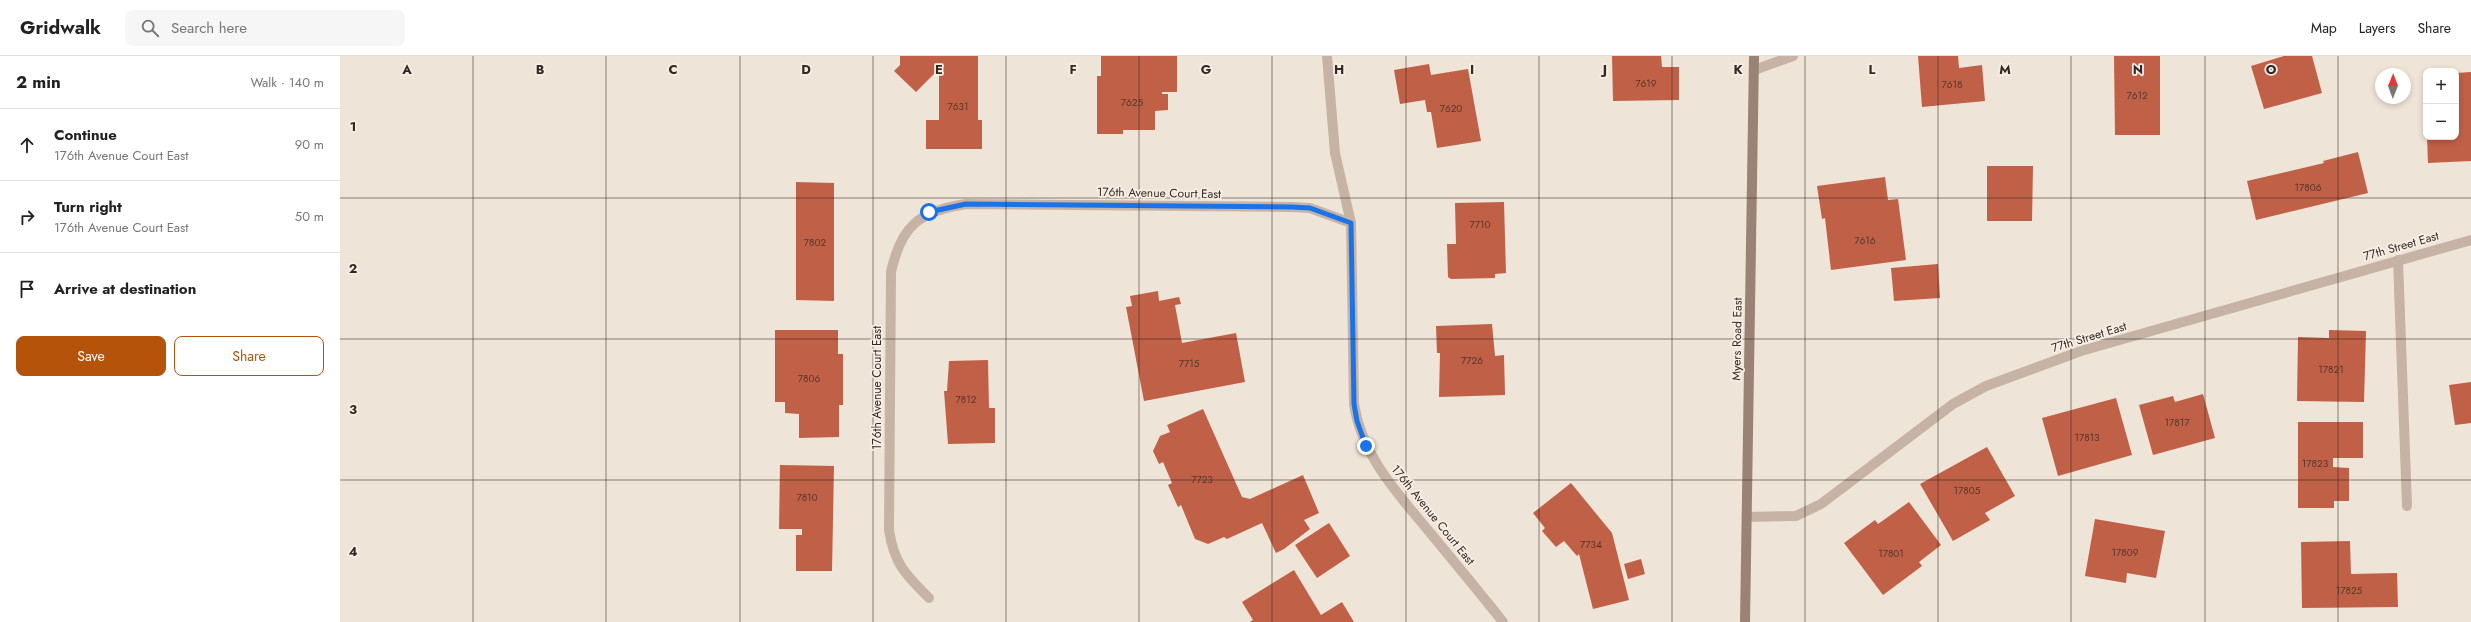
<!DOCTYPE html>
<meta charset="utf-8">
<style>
:root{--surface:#fff;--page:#f6f6f6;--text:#222;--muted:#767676;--line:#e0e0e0;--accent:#b45309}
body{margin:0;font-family:Jost,sans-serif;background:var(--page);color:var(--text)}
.controls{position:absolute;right:12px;top:12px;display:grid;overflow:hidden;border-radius:8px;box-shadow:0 2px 6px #0003}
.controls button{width:36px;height:36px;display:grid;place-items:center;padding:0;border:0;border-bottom:1px solid var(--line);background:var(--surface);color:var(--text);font:20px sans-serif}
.compass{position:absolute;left:2035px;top:12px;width:36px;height:36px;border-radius:50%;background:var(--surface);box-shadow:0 2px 6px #0003;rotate:1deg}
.stop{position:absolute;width:12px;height:12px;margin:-9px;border:3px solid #1a73e8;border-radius:50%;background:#fff}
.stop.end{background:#1a73e8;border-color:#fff;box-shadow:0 1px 4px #0008}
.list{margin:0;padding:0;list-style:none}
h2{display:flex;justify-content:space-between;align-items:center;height:52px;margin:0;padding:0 16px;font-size:17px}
h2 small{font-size:13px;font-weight:400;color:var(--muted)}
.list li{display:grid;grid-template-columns:26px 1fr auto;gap:12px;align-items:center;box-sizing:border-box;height:72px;padding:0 16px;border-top:1px solid var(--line)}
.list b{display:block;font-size:15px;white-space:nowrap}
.list p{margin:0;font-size:13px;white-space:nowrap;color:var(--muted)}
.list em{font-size:13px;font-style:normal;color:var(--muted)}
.actions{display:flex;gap:8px;padding:12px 16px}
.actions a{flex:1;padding:9px 0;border:1px solid var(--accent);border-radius:8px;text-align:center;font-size:14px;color:var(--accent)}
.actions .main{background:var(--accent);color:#fff}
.icon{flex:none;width:22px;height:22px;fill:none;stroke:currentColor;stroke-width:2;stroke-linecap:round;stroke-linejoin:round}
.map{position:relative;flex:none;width:2131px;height:566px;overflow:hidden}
header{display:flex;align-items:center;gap:24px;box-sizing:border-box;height:56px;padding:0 20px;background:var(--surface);border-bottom:1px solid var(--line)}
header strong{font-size:19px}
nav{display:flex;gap:22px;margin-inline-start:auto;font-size:14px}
.search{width:280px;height:36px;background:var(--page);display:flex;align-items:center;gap:10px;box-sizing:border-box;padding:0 14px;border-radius:8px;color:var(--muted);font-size:15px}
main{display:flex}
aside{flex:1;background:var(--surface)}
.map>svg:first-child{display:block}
.building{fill:#c06046}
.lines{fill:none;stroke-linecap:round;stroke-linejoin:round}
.lane{stroke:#c6b3a5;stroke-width:10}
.street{stroke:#c6b3a5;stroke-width:10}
.secondary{stroke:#9a8277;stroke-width:10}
.route{stroke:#1a73e8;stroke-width:5}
.grid{fill:none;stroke:#322926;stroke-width:1;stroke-opacity:0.55}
.labels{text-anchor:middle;stroke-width:3.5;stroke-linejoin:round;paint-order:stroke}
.number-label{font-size:10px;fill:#56372e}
.street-label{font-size:12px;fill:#322926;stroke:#f8eee4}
.grid-label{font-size:13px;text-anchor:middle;font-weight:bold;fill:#322926;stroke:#f8eee4;stroke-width:3.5;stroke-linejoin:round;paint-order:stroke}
</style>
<header>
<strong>Gridwalk</strong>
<div class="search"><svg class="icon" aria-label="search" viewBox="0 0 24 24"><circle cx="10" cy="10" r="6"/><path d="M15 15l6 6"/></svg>Search here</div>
<nav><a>Map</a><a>Layers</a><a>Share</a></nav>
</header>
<main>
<aside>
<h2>2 min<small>Walk · 140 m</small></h2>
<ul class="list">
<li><svg class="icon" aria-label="ahead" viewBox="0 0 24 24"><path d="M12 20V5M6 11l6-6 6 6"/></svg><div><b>Continue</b><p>176th Avenue Court East</p></div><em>90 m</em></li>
<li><svg class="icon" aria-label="right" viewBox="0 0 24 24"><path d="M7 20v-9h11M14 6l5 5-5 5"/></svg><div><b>Turn right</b><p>176th Avenue Court East</p></div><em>50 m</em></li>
<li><svg class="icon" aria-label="arrive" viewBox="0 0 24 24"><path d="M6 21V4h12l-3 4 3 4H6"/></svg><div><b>Arrive at destination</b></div></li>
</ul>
<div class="actions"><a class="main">Save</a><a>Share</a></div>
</aside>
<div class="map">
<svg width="2131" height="566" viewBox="0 0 2131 566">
<rect width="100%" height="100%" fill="#efe4d8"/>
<g class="building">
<path d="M560 0H638V64H642V93H586V64H599V17H595L576 36 554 15 560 9Z"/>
<path d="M761 0H837V36H822V38H828V54L815 55V74H783V78H757V20H761Z"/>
<path d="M1272 0H1321L1322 11H1339V44L1273 45Z"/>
<path d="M1578 0H1618L1619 12 1642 9 1645 45 1582 51Z"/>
<path d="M1774 0H1820V79H1775Z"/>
<path d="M1944 0H1972L1982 37 1924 53 1911 10Z"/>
<path d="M1089 8 1091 19 1128 13 1141 85 1097 92 1091 56H1087L1085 44 1060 48 1054 14Z"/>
<path d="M2131 16V105L2088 107 2087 81H2116V17Z"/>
<path d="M2018 96 2028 137 1916 164 1907 125 1984 107 1983 105Z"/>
<path d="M1647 110H1693L1692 165H1647Z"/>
<path d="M1545 121 1548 144 1558 143 1566 204 1491 214 1485 162 1482 163 1477 130Z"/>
<path d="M456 126 494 127V245L456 244Z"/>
<path d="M1164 146 1166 217 1155 218V222L1111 223 1108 221 1107 188H1116L1115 147Z"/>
<path d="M1598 208 1600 242 1554 245 1551 212Z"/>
<path d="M818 235 819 245 839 241 841 248 835 249 842 287 896 277 905 326 804 345 786 251 792 250 790 240Z"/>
<path d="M1152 268 1155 300 1164 299 1165 339 1099 341 1100 297H1097L1096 270Z"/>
<path d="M435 274H498V298H503V349H499V381L459 382V358L445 357V346H435Z"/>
<path d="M1989 274 2026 275 2024 346 1957 345 1958 281 1989 282Z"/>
<path d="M648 304 649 352H655V387L608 388 604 335H607L609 305Z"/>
<path d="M2131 326V367L2115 369 2109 329Z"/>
<path d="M1863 338 1875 382 1813 399 1799 349 1833 340 1835 346Z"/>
<path d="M1776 342 1792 399 1718 420 1702 362Z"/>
<path d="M863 353 902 441 910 443 963 419 979 457 964 464 970 473 944 493 936 497 922 467 887 483 884 481 868 488 855 483 841 449 838 451 828 429 832 427 823 406 819 408 813 395 820 380 830 376 827 369Z"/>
<path d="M1958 366H2023V402H1993V411L2009 412V445H1994V452H1958Z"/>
<path d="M1647 391 1675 440 1645 457 1650 464 1613 485 1580 428Z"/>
<path d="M440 409 494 410 492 515H456V479H462V473H439Z"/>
<path d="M1231 427 1272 477 1289 544 1253 553 1239 498 1237 500 1224 485 1216 491 1202 475 1205 472 1193 457Z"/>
<path d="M1569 446 1601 489 1579 506 1582 510 1543 539 1504 487 1535 464 1538 468Z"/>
<path d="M1755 463 1825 475 1816 522 1787 517 1786 527 1745 520Z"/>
<path d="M989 467 1010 500 977 522 955 489Z"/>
<path d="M2010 485 2011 518 2057 517 2058 551 1962 552 1961 486Z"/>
<path d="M1301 503 1305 518 1288 523 1284 508Z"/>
<path d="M954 514 981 559 1002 546 1014 566H910L913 564 902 546Z"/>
</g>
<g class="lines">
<g class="lane">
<path d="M987 0 995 97 1011 167"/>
<path d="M1414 14 1453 0"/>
<path d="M2058 204 2067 450"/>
</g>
<g class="street">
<path d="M1407 461 1456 460 1481 448 1613 348 1646 330 1741 295 2131 184"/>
<path d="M589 542C566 519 554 508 549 474L551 216C561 170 579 155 626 148L952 151 970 152 1011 167 1014 348C1022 401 1059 439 1092 479 1116 508 1140 537 1163 566"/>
</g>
<path class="secondary" d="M1405 566 1414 0"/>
</g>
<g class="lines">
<path class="route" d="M589 156 626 148 952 151 970 152 1011 167 1014 348 1017 365 1026 390"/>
</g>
<path class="grid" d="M133 0V566M266 0V566M400 0V566M533 0V566M666 0V566M799 0V566M932 0V566M1066 0V566M1199 0V566M1332 0V566M1465 0V566M1598 0V566M1731 0V566M1865 0V566M1998 0V566M0 142H2131M0 283H2131M0 424H2131"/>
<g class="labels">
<g class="number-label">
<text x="1306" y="31">7619</text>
<text x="1612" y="32">7618</text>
<text x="1797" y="43">7612</text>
<text x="792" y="50">7625</text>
<text x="618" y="54">7631</text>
<text x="1111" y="56">7620</text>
<text x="1968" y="135">17806</text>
<text x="1140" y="172">7710</text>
<text x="1525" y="188">7616</text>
<text x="475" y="190">7802</text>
<text x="1132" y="308">7726</text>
<text x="849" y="311">7715</text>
<text x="1991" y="317">17821</text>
<text x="469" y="326">7806</text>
<text x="626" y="347">7812</text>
<text x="1837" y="370">17817</text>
<text x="1747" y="385">17813</text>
<text x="1975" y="411">17823</text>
<text x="862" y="427">7723</text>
<text x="1627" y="438">17805</text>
<text x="467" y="445">7810</text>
<text x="1251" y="492">7734</text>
<text x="1785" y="500">17809</text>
<text x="1551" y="501">17801</text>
<text x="2009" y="538">17825</text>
</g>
<g class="street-label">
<text transform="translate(819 137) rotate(1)" y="4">176th Avenue Court East</text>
<text transform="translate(2061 190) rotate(-16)" y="4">77th Street East</text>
<text transform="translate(1749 281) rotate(-17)" y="4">77th Street East</text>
<text transform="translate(1397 283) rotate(-89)" y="4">Myers Road East</text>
<text transform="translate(537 332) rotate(-90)" y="4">176th Avenue Court East</text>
<text transform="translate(1093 459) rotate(51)" y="4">176th Avenue Court East</text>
</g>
</g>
<g class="grid-label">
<text x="67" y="18">A</text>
<text x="200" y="18">B</text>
<text x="333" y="18">C</text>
<text x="466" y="18">D</text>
<text x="599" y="18">E</text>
<text x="733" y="18">F</text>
<text x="866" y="18">G</text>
<text x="999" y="18">H</text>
<text x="1132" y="18">I</text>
<text x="1265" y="18">J</text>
<text x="1398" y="18">K</text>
<text x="1532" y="18">L</text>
<text x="1665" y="18">M</text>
<text x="1798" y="18">N</text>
<text x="1931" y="18">O</text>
<text x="13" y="75">1</text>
<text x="13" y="217">2</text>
<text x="13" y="358">3</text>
<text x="13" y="500">4</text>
</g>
</svg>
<div class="controls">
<button>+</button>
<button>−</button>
</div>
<svg class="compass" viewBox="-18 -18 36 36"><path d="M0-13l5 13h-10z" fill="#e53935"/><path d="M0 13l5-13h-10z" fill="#767676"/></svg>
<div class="stop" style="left:589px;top:156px"></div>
<div class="stop end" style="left:1026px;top:390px"></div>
</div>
</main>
